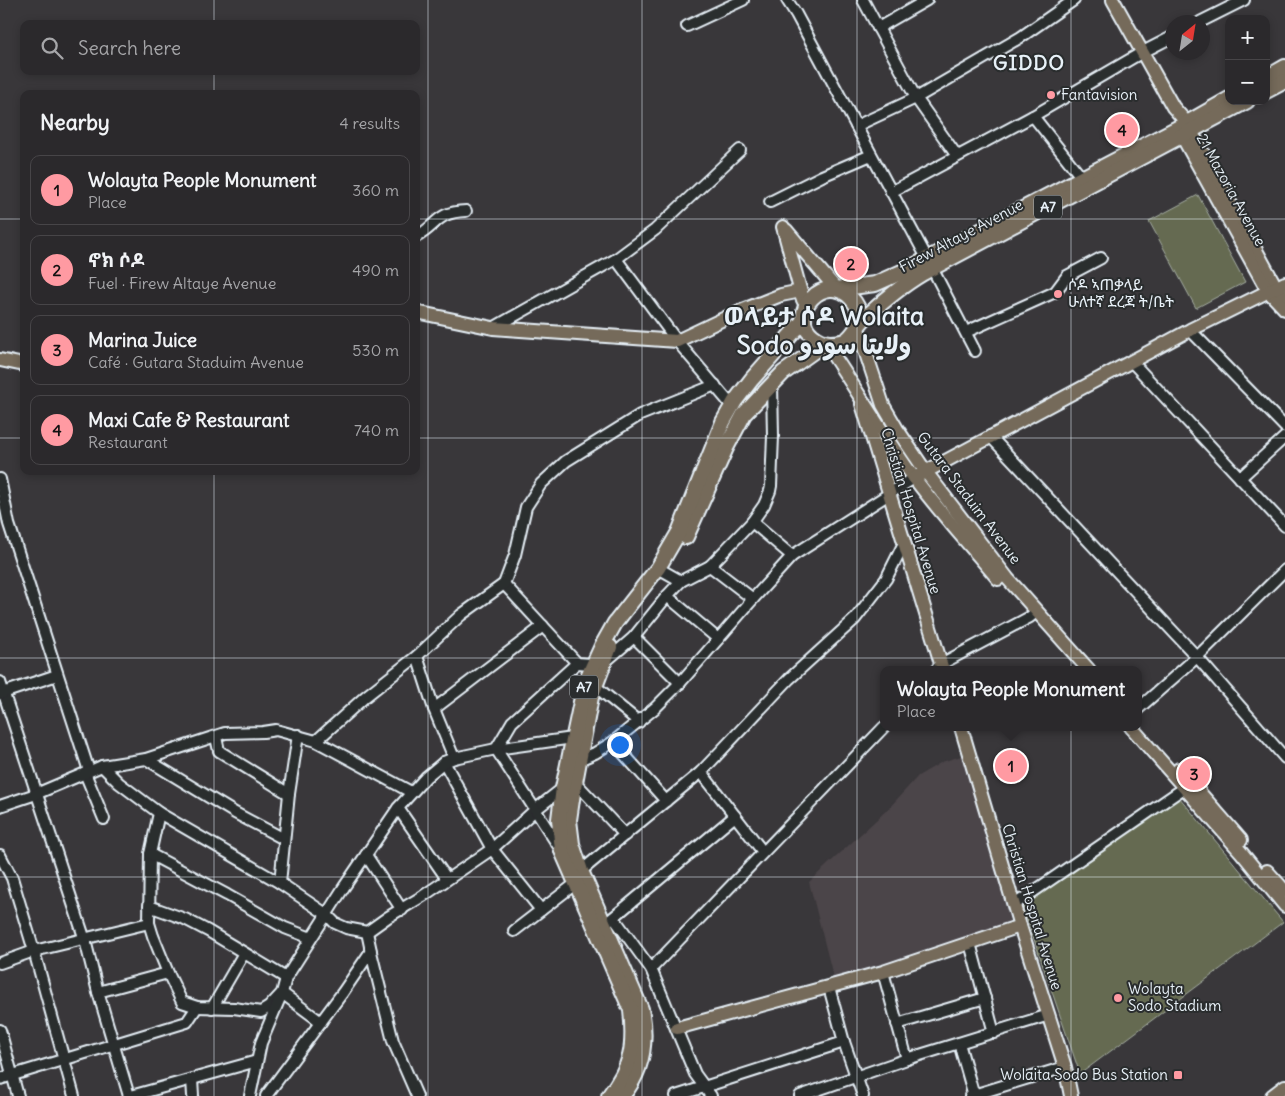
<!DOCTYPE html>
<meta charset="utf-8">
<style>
:root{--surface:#2b292c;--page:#373538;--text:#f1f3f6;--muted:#a6a6a9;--line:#474548;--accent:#ff9aa2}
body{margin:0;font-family:Delius,"Playpen Sans Arabic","Noto Sans Ethiopic",sans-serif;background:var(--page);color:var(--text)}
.controls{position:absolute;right:15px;top:15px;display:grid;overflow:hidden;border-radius:10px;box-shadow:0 2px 8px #0003}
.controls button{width:45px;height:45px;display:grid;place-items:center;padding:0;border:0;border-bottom:1px solid var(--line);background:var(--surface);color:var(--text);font:25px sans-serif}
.compass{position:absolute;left:1165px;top:15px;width:45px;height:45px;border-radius:50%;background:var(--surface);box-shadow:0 2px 8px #0003;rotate:30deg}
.you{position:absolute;left:619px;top:744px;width:18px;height:18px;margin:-12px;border:4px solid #fff;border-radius:50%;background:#1a73e8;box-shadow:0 0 0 8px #1a73e833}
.badge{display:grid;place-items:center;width:32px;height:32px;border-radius:50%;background:var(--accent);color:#111;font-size:16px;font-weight:700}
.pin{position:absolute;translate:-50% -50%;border:2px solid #fff;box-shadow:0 1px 5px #0006}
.popup{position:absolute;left:880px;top:666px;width:262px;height:65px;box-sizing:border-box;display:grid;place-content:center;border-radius:10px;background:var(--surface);filter:drop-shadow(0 1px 4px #0005);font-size:16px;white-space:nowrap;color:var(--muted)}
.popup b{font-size:19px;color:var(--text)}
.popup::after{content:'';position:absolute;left:50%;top:100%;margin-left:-10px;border:10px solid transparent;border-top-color:var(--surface)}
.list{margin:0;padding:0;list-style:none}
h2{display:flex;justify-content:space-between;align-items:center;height:65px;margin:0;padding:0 20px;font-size:21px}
h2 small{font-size:16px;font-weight:400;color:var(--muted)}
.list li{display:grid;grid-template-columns:32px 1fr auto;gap:15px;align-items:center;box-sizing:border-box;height:70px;margin:0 10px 10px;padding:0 10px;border:1px solid var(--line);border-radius:10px}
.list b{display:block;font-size:19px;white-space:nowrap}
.list p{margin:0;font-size:16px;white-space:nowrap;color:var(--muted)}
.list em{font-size:16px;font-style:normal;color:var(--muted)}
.icon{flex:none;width:28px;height:28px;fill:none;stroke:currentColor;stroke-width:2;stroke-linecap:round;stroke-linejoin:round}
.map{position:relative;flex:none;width:1285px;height:1096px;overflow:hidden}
.search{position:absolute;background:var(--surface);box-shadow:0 2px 8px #0003;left:20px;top:20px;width:400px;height:55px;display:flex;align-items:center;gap:12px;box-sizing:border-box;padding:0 18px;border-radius:10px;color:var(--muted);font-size:19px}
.panel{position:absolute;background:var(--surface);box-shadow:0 2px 8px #0003;left:20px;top:90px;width:400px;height:385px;border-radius:10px}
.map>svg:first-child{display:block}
.built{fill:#4b4448}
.green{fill:#656b51;stroke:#a6aea4}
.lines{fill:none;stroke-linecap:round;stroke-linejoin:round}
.minor-casing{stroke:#e8f1f8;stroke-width:14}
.major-casing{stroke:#e8f1f8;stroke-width:16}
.highway-casing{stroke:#e8f1f8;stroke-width:18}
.minor{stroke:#2a2d2e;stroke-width:10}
.major{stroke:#746a5a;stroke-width:12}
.highway{stroke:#746a5a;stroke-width:14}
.grid{fill:none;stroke:#e8f1f8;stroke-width:1;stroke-opacity:0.55}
.poi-dot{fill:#ff9aa2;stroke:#2a2d2e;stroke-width:2}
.labels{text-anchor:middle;stroke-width:4;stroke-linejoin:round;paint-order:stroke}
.shield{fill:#2a2d2e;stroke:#afb6bb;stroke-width:1}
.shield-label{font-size:14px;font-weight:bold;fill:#e8f1f8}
.poi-label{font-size:15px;fill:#e8f1f8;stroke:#2a2d2e;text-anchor:start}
.street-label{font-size:15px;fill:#e8f1f8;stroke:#2a2d2e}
.district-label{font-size:20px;font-weight:bold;letter-spacing:1px;fill:#e8f1f8;stroke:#2a2d2e}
.town-label{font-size:25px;font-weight:bold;fill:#e8f1f8;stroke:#2a2d2e}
</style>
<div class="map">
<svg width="1285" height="1096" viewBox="0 0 1285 1096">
<rect width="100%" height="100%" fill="#39373a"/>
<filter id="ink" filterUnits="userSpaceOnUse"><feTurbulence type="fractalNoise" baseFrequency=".02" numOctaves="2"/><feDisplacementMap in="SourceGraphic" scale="10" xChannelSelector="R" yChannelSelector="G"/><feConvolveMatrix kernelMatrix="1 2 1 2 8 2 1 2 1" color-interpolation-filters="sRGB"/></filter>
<g filter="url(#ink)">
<path class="built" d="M964 755 1011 925 895 965 834 980 809 882 889 808 918 776 942 762Z"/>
<g class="green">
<path d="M1198 195 1245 282 1196 308 1149 221Z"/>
<path d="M1179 797 1283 922 1080 1074 1022 904Z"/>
</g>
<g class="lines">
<defs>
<g id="minor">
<path d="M787 0 796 14 928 260"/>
<path d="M863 0 916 98 957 156"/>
<path d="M1200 22 1244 0"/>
<path d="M687 26 743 0"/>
<path d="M878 28 927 0"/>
<path d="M1033 116 1082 178"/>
<path d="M856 126 916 98 1021 37 1074 0"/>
<path d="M891 192 1033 116 1141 53 1172 37"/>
<path d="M770 202 822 176 871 155"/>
<path d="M416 237C438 225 436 212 466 211"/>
<path d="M616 259 677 341 732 406"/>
<path d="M932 268 975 351"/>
<path d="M493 328 616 259 655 230 740 150"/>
<path d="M1190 330 1285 427"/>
<path d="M966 332 1055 292 1067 276 1101 258"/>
<path d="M1132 362 1285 526"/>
<path d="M990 436 1197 657 1285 758"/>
<path d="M1240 478 1285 437"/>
<path d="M0 479 9 524 89 771"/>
<path d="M752 522 792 556"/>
<path d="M710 566 753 599"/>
<path d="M658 568 681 581 710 566 752 522 764 505 770 491 771 486 773 436 772 383"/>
<path d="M504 584 577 663 592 664"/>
<path d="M667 596 718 639"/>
<path d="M634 637 680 683"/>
<path d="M417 656 434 709 454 758"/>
<path d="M605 662 634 637 667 596 681 581"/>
<path d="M936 670 941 664 1030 617 1037 611"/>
<path d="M0 682 85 940 98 992 129 1096"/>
<path d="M595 686 639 722"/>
<path d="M0 694 57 675"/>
<path d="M434 709 543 626"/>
<path d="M1138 709 1197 657 1285 570"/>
<path d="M216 737 219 751 289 794"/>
<path d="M316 741 411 792"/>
<path d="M613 742 666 801"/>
<path d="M146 759 235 813 284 839"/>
<path d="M576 759 579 760 595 753 613 742 655 708 680 683 753 599 792 556 914 478"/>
<path d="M444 762 492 849 541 910"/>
<path d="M102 766 119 783 159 813 150 854 149 923 153 936 168 973 182 1002 197 1007 234 1008 261 1012 269 1007 282 993 286 978 344 887 398 808 426 777 444 762 454 758 496 749 573 738"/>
<path d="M701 772 763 852"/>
<path d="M85 773 104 819"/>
<path d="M575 782 625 835"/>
<path d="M0 806 36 794 102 766 146 759 225 733 263 732 276 730 316 741 366 696 417 656 461 615 504 584 515 555 526 507 541 484 566 461 640 415 715 385"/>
<path d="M398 808 447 879"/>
<path d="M159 813 280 883 326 914 335 923 346 928 367 932 388 917 423 896 492 849 535 810 563 788"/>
<path d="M561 850 496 749 512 722 577 663"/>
<path d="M150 854 227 895 285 928 311 938"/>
<path d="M0 855 12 878 34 951 74 1096"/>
<path d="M366 855 402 910"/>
<path d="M576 874 581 871 701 772 789 679 855 619 886 579 904 543"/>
<path d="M280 883 289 794 298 735"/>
<path d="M1014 905 1184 788"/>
<path d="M149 906 185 919 208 931 286 978"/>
<path d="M614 918 651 969 695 1074 711 1096"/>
<path d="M609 921 735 816"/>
<path d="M514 931 575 884"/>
<path d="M970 943 994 1033"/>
<path d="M370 948 393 1041 417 1096"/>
<path d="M0 963 34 951 149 923"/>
<path d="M651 969 884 727"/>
<path d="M883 972 907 1059"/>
<path d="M829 987 844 1042 863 1096"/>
<path d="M98 992 168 973"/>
<path d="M212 1008 244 953"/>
<path d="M897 1024 985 998"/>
<path d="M0 1030 18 1096"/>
<path d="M959 1043 974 1096"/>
<path d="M0 1079 187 1022 197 1007"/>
<path d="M192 1079 193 1096"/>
<path d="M131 1096 257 1061"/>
<path d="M250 1096 261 1043 282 993 321 1022"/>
<path d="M266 1096 343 992 371 951 367 932"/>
<path d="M676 1096 844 1042"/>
<path d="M800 1096 907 1059 1049 1015"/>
<path d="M970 1096 1065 1067"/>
</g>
<g id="major">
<path d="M1113 0 1173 107 1187 123"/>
<path d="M1191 131 1276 287 1285 296"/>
<path d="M1182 136 1268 291 1285 309"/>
<path d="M783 227 803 300"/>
<path d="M786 230 836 289"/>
<path d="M416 312 493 328 677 341 738 312 781 295 801 291"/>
<path d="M857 326 883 405 897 429 926 472 1008 579 1089 670"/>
<path d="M825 343C856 388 883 436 915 479 941 514 970 545 998 579"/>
<path d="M0 360 24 365"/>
<path d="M862 404 943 670"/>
<path d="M914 478 1190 330 1285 283"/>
<path d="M961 727 1020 926 1065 1067 1071 1096"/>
<path d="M1131 727 1241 852 1285 906"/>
<path d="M1179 769 1241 840"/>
<path d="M1267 871 1285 891"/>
<path d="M677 1028 883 972 1020 926"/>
<path d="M1272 1096 1285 1086"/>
</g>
<g id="highway">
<path d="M1266 78 1285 67"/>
<path d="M1266 91 1285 81"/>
<path d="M836 289 875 284 904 271 1187 123 1229 99"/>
<path d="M857 326C861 315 859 306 851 298 825 270 785 314 813 336 819 341 824 343 831 343 836 343 841 343 846 340 853 336 857 326 863 320 882 302 901 286 923 273L1247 101"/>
<path d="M686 537 726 448 744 414 783 373 825 343"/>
<path d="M610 647 591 697 573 793 569 820 572 844 581 871 641 1009C647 1040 643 1071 622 1096"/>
<path d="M609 1096C632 1065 635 1048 631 1010L562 851 559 819 563 788 585 683 602 646 615 623 658 568 679 532 723 422 735 401 752 379 804 320"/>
</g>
</defs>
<use href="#minor" class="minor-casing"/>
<use href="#major" class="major-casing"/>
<use href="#highway" class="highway-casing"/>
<use href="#minor" class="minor"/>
<use href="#major" class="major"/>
<use href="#highway" class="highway"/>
</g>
</g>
<path class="grid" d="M214 0V24M428 0V1096M642 0V1096M857 0V1096M1071 0V1096M214 71V94M0 219H24M416 219H1285M0 438H24M416 438H1285M214 471V1096M0 658H1285M0 877H1285"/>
<g class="poi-dot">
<circle cx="1051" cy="95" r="5"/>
<circle cx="1058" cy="294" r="5"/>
<circle cx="1118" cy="998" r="5"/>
<rect x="1173" y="1070" width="10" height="10" rx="2.5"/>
</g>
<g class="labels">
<g class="shield">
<rect x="1034" y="195.5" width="28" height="23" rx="4"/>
<rect x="570" y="675.5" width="28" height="23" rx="4"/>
</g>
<g class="shield-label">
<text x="1048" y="212">A7</text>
<text x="584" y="692">A7</text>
</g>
<g class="poi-label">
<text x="1061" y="100">Fantavision</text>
<text x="1068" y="290">ሶዶ ኣጠቃላይ<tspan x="1068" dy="17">ሁለተኛ ደረጃ ት/ቤት</tspan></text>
<text x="1128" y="994">Wolayta<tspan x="1128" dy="17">Sodo Stadium</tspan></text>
<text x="1168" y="1080" text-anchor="end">Wolaita Sodo Bus Station</text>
</g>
<g class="street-label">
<text transform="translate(1231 190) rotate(61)" y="5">21 Mazoria Avenue</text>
<text transform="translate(961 236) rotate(-28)" y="5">Firew Altaye Avenue</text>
<text transform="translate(969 498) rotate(53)" y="5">Gutara Staduim Avenue</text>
<text transform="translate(911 511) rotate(73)" y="5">Christian Hospital Avenue</text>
<text transform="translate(1032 907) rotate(73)" y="5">Christian Hospital Avenue</text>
</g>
<g class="district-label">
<text x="1029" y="70">GIDDO</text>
</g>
<g class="town-label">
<text x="824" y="325">ወላይታ ሶዶ Wolaita<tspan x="824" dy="29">Sodo ولايتا سودو</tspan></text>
</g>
</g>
</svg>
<div class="controls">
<button>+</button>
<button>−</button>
</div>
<svg class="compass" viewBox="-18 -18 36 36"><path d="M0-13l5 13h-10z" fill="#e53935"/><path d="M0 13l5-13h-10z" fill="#a6a6a9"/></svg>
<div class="you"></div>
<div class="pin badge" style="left:1011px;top:766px">1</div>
<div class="popup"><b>Wolayta People Monument</b>Place</div>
<div class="pin badge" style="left:851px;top:264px">2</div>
<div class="pin badge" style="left:1194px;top:774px">3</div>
<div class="pin badge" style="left:1122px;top:130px">4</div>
<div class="search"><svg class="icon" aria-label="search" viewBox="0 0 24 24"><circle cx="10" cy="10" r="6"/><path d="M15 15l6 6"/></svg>Search here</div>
<section class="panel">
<h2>Nearby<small>4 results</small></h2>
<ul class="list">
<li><span class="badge">1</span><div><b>Wolayta People Monument</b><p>Place</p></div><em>360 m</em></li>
<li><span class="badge">2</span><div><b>ኖክ ሶዶ</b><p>Fuel · Firew Altaye Avenue</p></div><em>490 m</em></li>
<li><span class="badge">3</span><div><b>Marina Juice</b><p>Café · Gutara Staduim Avenue</p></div><em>530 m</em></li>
<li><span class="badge">4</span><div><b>Maxi Cafe &amp; Restaurant</b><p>Restaurant</p></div><em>740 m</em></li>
</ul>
</section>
</div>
